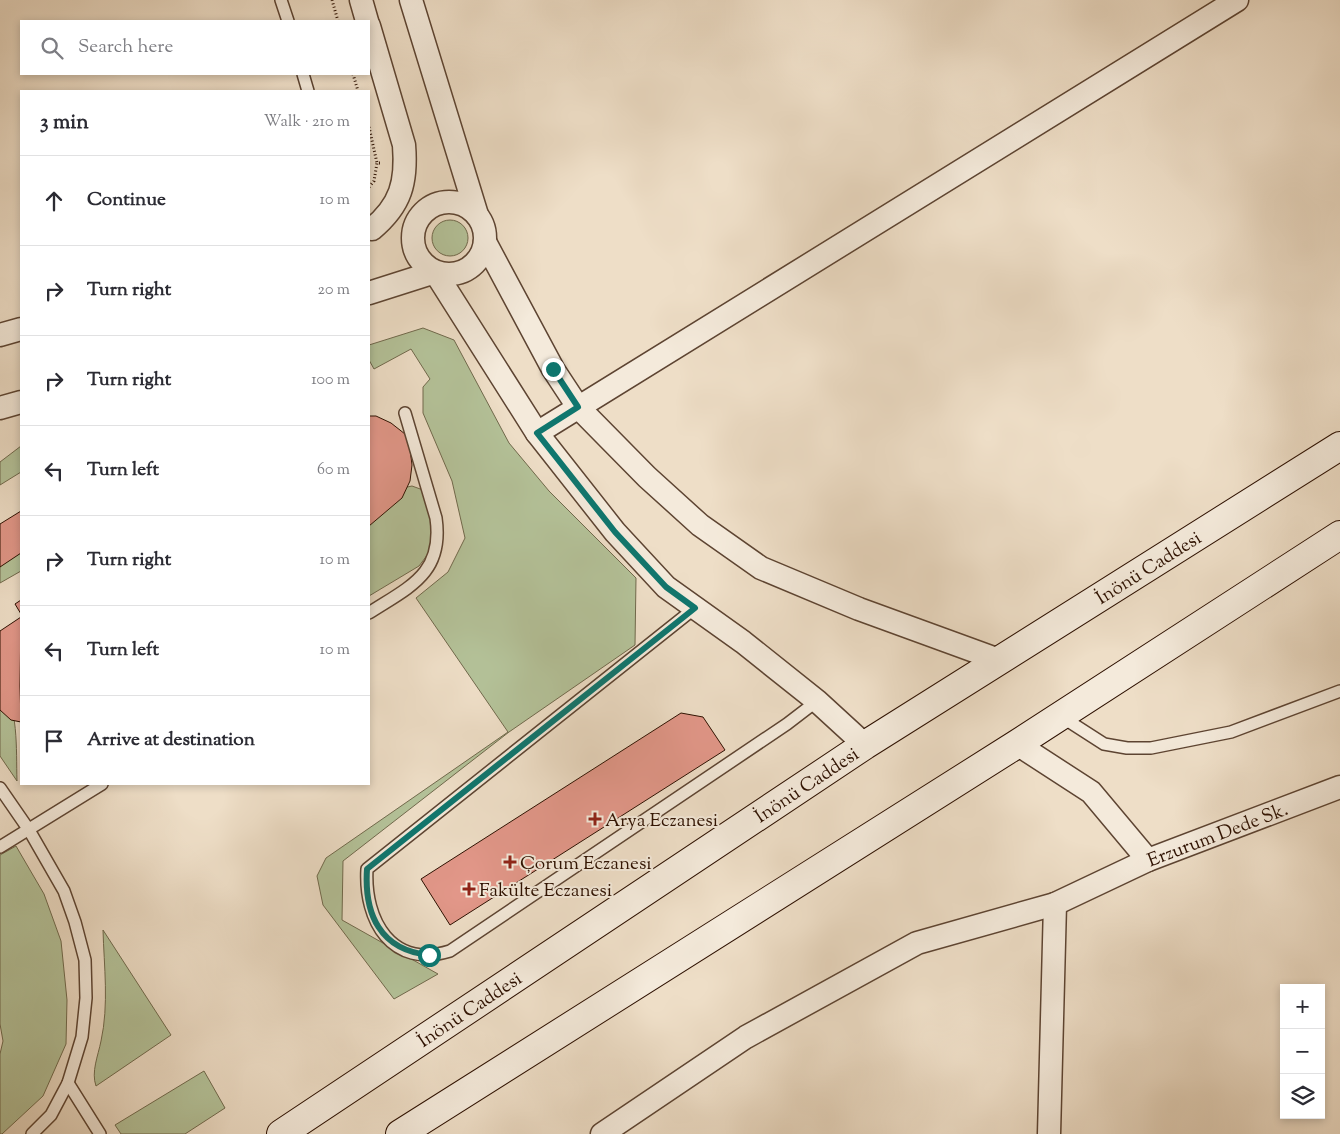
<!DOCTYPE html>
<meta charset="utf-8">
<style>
:root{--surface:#fff;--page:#f7f7f7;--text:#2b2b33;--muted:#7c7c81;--line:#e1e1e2}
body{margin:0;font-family:"Sorts Mill Goudy",serif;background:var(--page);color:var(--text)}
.controls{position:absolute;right:15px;bottom:15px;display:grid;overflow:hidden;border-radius:0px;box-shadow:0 2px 8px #0003}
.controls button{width:45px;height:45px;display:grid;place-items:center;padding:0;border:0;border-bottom:1px solid var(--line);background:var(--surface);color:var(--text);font:25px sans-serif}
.stop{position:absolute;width:15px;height:15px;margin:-11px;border:4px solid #0f766e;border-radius:50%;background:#fff}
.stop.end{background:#0f766e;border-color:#fff;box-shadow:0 1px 5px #0008}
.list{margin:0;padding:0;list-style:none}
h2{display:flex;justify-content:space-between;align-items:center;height:65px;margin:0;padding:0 20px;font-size:21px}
h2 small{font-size:16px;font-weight:400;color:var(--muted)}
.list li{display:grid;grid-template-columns:32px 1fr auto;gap:15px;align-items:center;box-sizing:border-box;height:90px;padding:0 20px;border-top:1px solid var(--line)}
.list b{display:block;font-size:19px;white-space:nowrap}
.list em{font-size:16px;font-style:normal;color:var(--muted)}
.icon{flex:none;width:28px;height:28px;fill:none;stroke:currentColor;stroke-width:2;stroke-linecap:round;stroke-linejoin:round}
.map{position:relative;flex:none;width:1340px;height:1134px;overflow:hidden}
.search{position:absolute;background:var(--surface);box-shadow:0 2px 8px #0003;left:20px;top:20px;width:350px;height:55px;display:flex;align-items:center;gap:12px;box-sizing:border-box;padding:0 18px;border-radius:0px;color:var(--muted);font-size:19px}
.panel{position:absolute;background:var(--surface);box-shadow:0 2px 8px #0003;left:20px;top:90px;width:350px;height:695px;border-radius:0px}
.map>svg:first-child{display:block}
.green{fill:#b4c299;stroke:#70694c}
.building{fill:#e29789;stroke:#2d1000}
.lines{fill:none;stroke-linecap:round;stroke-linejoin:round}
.service-casing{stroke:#5d4432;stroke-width:14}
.minor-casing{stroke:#5d4432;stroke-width:25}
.secondary-casing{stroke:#2d1000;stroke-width:30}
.path{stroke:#2d1000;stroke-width:3;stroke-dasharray:1 2.5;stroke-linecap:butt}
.service{stroke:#f4eadb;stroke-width:11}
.minor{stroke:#f4eadb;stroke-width:22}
.secondary{stroke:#f4eadb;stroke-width:28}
.route{stroke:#0f766e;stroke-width:6}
.poi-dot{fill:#8f2418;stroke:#f4eadb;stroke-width:2}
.labels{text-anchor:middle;stroke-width:4;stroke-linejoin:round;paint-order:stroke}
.street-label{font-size:19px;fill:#2d1000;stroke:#f4eadb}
.poi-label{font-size:19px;fill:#2d1000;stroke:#f4eadb;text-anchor:start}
</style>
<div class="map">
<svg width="1340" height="1134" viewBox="0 0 1340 1134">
<rect width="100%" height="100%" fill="#eedec7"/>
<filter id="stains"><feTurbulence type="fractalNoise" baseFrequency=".004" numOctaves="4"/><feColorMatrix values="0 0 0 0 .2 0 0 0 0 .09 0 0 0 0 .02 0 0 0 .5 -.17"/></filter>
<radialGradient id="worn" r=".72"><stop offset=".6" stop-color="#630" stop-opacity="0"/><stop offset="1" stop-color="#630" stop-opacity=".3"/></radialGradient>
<g class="green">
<circle cx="450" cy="238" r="18"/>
<path d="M423 328 454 340 509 443 549 491 636 578 635 645 509 732 343 861 342 920 438 974 394 999 323 905 317 876 326 858 508 732 416 598 448 572 465 538 452 481 423 413V387L430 379 411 349 374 369 369 360V345Z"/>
<path d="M21 446V472L0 485V462Z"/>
<path d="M412 486 423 490 436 507 434 546 419 566 369 596V507L393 490Z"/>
<path d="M21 549V571L0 583V554Z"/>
<path d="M0 680C19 708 16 748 17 781L0 756Z"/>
<path d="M16 846 44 894 61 941 67 1000 66 1044 43 1096 2 1134H0V1054L3 1041 0 1024V855Z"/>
<path d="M103 930 171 1035 96 1086C91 1072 98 1056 101 1041 109 1005 104 966 103 930Z"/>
<path d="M204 1071 225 1108 185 1134H121L115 1125Z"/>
</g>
<g class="building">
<path d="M369 416H376L391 423 405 434 410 449 412 465 410 481 402 498 369 526Z"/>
<path d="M21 511V553L0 567V524Z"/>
<path d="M21 600V614L15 604Z"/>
<path d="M21 617 20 686 21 722 11 720 0 710V631Z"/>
<path d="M681 713 703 717 725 750 450 925 421 879Z"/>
</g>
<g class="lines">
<defs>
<g id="service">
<path d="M281 0 288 21"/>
<path d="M303 74 308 91"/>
<path d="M695 608 367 869C364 921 392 969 450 951L787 724 817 701"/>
<path d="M369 613C409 587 444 574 436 518L405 413"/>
<path d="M1062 717 1104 744 1127 748H1151L1231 732 1340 691"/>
<path d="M0 788 29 830 64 891 75 922 85 960 86 998 82 1037 68 1083 51 1115 32 1134"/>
<path d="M0 847 102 784"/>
<path d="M68 1083 100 1134"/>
</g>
<g id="minor">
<path d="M361 0 367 21"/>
<path d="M411 0 477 215"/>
<path d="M369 26 404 145C407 182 401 205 372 229"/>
<circle cx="449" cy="238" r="36"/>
<path d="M485 242 553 369 578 407 647 477 700 525 761 568 859 609 999 660"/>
<path d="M369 293 435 272 537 433 615 532 666 587 743 642 817 701 865 745"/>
<path d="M0 335 21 329"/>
<path d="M0 408 21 402"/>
<path d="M537 433 1237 0"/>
<path id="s1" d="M1017 744 1091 792 1148 860 1340 787"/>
<path d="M602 1134 746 1037 917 943 1055 904 1148 860"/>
<path d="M1049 1134 1055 904"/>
</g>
<g id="secondary">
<path id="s2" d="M281 1134 865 745 1340 446"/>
<path d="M400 1134 1017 744 1340 535"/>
</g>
</defs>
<use href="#service" class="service-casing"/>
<use href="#minor" class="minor-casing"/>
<use href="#secondary" class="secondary-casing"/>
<g class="path">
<path d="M332 0 338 21"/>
<path d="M353 74 358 91"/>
<path d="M369 127 377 163"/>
<path d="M369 187 374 181 377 163H380"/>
</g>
<use href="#service" class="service"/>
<use href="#minor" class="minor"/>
<use href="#secondary" class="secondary"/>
</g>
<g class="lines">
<path class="route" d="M429 955C380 950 364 914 367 869L695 608 666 587 615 532 537 433 578 407 553 369"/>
</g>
<g class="poi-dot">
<path d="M592.5 811.5h5v5h5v5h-5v5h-5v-5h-5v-5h5z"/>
<path d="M507.5 854.5h5v5h5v5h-5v5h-5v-5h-5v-5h5z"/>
<path d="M466.5 881.5h5v5h5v5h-5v5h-5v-5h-5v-5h5z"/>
</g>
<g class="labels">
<g class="street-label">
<text dy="7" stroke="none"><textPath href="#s2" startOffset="1036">İnönü Caddesi</textPath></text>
<text dy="7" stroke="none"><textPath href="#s2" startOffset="631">İnönü Caddesi</textPath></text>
<text dy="7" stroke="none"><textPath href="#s1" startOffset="251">Erzurum Dede Sk.</textPath></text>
<text dy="7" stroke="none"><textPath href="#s2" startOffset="226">İnönü Caddesi</textPath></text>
</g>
<g class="poi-label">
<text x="605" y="826">Arya Eczanesi</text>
<text x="520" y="869">Çorum Eczanesi</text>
<text x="479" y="896">Fakülte Eczanesi</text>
</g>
</g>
<rect width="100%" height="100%" filter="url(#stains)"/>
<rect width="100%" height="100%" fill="url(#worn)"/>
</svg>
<div class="controls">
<button>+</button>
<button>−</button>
<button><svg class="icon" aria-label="layers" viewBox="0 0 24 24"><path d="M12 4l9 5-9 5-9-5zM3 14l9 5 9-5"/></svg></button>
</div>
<div class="stop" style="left:429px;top:955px"></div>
<div class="stop end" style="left:553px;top:369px"></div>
<div class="search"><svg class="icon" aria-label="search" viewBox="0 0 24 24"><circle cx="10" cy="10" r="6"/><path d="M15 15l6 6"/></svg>Search here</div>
<section class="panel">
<h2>3 min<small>Walk · 210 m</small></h2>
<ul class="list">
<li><svg class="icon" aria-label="ahead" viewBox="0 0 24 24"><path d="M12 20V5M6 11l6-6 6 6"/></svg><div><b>Continue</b></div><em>10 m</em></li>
<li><svg class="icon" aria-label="right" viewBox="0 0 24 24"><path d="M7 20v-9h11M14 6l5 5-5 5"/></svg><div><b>Turn right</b></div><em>20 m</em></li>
<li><svg class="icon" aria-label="right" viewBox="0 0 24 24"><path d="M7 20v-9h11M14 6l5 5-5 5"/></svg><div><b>Turn right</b></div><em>100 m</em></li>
<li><svg class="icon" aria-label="left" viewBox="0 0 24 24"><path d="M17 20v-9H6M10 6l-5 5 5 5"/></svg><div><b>Turn left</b></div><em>60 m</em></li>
<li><svg class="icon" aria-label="right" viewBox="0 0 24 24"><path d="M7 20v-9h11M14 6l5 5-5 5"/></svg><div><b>Turn right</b></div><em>10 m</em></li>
<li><svg class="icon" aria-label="left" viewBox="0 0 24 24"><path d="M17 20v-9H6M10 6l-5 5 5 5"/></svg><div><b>Turn left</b></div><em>10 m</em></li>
<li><svg class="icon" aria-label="arrive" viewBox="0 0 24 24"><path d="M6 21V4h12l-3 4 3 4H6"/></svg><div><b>Arrive at destination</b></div></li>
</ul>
</section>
</div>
